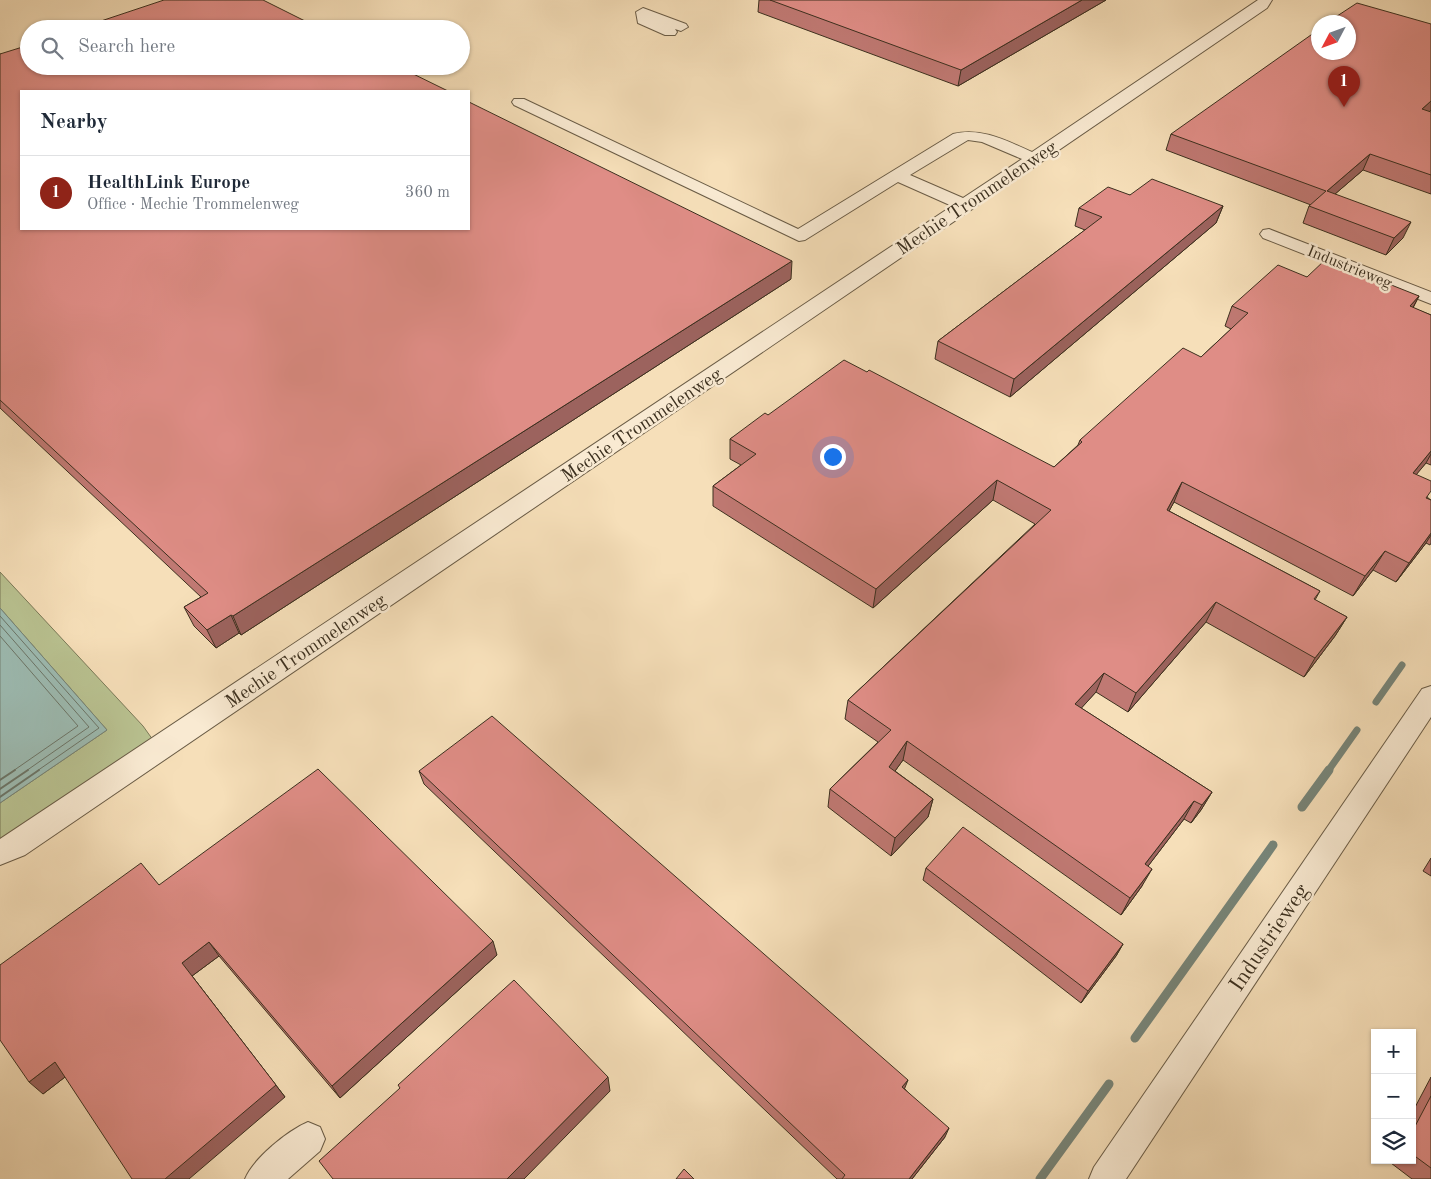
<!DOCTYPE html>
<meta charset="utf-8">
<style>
:root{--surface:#fff;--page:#f6f6f7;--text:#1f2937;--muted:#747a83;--line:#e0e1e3;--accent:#8f2418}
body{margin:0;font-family:"Old Standard TT",serif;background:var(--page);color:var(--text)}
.controls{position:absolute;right:15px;bottom:15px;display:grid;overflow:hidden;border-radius:0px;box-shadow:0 1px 4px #0004}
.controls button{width:45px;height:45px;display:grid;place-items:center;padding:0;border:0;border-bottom:1px solid var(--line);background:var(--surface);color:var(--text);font:25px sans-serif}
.compass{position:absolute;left:1311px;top:15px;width:45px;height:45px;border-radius:50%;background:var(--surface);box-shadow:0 1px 4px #0004;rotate:229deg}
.you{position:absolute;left:832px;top:456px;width:18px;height:18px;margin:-12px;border:4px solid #fff;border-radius:50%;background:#1a73e8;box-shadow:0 0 0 8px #1a73e833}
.badge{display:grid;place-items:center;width:32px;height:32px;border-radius:50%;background:var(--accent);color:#fff;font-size:16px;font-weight:700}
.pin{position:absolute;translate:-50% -41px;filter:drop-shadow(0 1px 2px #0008)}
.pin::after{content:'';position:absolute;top:26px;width:18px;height:15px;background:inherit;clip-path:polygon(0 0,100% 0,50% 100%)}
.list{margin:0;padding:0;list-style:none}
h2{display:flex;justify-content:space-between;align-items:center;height:65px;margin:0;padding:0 20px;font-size:21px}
h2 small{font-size:16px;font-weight:400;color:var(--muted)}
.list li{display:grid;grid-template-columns:32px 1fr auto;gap:15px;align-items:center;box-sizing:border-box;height:75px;padding:0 20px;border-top:1px solid var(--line)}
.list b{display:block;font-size:19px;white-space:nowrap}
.list p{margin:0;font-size:16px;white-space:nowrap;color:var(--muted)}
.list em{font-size:16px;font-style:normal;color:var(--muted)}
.icon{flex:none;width:28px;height:28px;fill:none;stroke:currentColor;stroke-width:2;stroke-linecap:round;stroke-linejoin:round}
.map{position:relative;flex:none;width:1431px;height:1179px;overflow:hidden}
.search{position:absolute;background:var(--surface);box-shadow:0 1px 4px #0004;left:20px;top:20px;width:450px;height:55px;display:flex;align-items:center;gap:12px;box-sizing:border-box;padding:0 18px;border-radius:28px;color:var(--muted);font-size:19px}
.panel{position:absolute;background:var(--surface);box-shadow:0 1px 4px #0004;left:20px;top:90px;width:450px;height:140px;border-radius:0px}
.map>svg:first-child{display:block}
.green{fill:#b9c291;stroke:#7a7958}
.water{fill:#9dbcb3;stroke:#768478}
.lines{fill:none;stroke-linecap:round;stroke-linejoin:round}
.shore-far1{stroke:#6c7669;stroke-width:1}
.shore{stroke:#6c7669;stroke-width:2}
.stream-far1{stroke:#768478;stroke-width:7}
.stream{stroke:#768478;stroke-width:9}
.minor-casing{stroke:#6a5c46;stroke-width:2}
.minor{fill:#f9ead2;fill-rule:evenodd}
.wall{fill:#c07973;stroke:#3c301f}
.shaded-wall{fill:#9c635e;stroke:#3c301f}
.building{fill:#df8d86;stroke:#3c301f}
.labels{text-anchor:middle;stroke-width:5;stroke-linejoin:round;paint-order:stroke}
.far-street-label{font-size:16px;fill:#3c301f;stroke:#f9ead2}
.street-label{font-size:19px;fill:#3c301f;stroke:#f9ead2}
.near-street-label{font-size:22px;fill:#3c301f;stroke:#f9ead2}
</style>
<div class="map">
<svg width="1431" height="1179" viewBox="0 0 1431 1179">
<rect width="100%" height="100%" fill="#f6dfb9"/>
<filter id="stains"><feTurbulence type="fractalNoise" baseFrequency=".004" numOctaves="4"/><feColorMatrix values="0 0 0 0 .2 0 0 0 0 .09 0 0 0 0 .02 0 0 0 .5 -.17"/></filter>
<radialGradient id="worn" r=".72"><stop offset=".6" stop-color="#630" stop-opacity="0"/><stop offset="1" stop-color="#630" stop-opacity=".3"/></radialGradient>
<path class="green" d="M0 572 143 726 153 740 0 841V803L107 730 0 608Z"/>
<path class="water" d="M0 608 107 730 0 803Z"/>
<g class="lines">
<g class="shore-far1">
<path d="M0 616 99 728 37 771"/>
<path d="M0 625 89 727 26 771"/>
<path d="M0 636 78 726 13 771"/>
</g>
<g class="shore">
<path d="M0 780 15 770"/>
<path d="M0 789 28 770"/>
<path d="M0 797 39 770"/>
</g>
<g class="stream-far1">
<path d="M1376 702 1402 665"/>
<path d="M1328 771 1357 730"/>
</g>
<g class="stream">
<path d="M1302 807 1329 770"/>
<path d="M1135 1038 1273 845"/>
<path d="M1040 1179 1109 1084"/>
</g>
<defs>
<g id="minor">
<path d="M1258 0H1272L1267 8 25 855 0 865V839L952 206 898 182 805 240 799 241 514 105 512 102 514 99H524L798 229 953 134C982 127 1007 141 1032 152ZM968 140 982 142 1022 159 963 198 910 175Z"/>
<path d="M643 8 686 24 688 27 681 31 675 29 677 32 675 35H665L638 23 636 12Z"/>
<path d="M1269 229 1431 292V304L1263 238 1260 234 1263 230Z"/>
<path d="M1431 686V717L1126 1179H1089L1094 1167 1422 689Z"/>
<path d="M308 1122 320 1127 325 1139 320 1151 288 1179H245C253 1159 287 1131 308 1122Z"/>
</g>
</defs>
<use href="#minor" class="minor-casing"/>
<use href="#minor" class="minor"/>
</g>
<g class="wall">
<path d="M759 0H1106L958 86 758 12Z"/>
<path d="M0 54 791 279 241 635 239 633 216 648 194 626 184 607 201 597 0 408Z"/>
<path d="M1430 112H1431V194L1363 170 1335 194 1403 238 1386 255 1303 223 1309 206 1311 205 1166 150 1171 134Z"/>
<path d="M1130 195 1223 206 1216 223 1010 397 935 359 938 341 1085 230 1075 226 1079 208Z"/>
<path d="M1307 277 1419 296 1413 308 1431 315V465L1426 463 1416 474 1428 498 1431 500V543L1430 545 1426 543 1396 582 1373 570 1353 596 1174 502 1169 511 1320 591 1315 600 1347 617 1335 636 1304 677 1206 622 1128 712 1096 692 1081 708 1212 792 1201 810 1191 823 1184 819 1148 866 1142 886 1121 915 903 760 895 771 933 799 928 817 891 856 828 807 830 789 878 742 845 719 848 700 1035 524 993 500 873 608 713 506V486L741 465 730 459V439L768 415 1054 467 1078 445 1080 440 1201 357 1231 329 1225 326 1232 306Z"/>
<path d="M419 771 905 1089 945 1137 912 1179H837L424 784Z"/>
<path d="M1431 858V876L1423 871Z"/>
<path d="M926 868 1123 944 1116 956 1081 1003 923 880Z"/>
<path d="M159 885 497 955 340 1098 219 956 192 976 285 1097 65 1077 43 1094Z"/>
<path d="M1431 1077V1179H1412L1387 1160H1412V1113Z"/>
</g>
<g class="shaded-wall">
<path d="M1082 0H1106L958 86 961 70Z"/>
<path d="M1431 101V110L1415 125 1422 109Z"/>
<path d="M1370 154 1363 170 1320 207 1327 191Z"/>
<path d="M1223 206 1216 223 1010 397 1014 379Z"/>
<path d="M1411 222 1403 238 1386 255 1394 238Z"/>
<path d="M792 261 791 279 241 635 233 616Z"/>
<path d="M1419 296 1409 315 1410 306Z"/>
<path d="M1431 451V454L1426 463 1402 492 1413 473Z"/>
<path d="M997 480 993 500 873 608 876 589Z"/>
<path d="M1182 482 1174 502 1159 529 1167 510Z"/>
<path d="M1431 533V535L1426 543 1396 582 1409 563Z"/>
<path d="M1385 551 1373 570 1353 596 1365 576Z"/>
<path d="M1216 602 1206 622 1128 712 1136 693Z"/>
<path d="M231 615 239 633 216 648 207 630Z"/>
<path d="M1347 617 1335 636 1304 677 1315 658Z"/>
<path d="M1104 673 1096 692 1068 723 1075 704Z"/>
<path d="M907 741 903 760 885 785 889 767Z"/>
<path d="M1212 792 1201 810 1191 823 1202 805Z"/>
<path d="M933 799 928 817 891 856 895 838Z"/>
<path d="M1194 801 1184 819 1136 882 1145 864Z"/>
<path d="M1152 869 1142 886 1121 915 1130 898Z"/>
<path d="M493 941 497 955 340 1098 332 1086Z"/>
<path d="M209 942 219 956 192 976 285 1097 189 1179H165L182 963Z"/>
<path d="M1123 944 1116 956 1081 1003 1088 991Z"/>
<path d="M55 1062 69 1074 43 1094 29 1082Z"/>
<path d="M608 1077 610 1091 524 1179H507Z"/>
<path d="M908 1080 904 1090 902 1087Z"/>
<path d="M949 1128 945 1137 912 1179H909Z"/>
</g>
<g class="building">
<path d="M164 0H263L321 29H77Z"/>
<path d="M770 0H1082L961 70Z"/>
<path d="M1357 3 1431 24V101L1422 109 1431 112V175L1370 154 1327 191 1411 222 1394 238 1309 206 1326 191 1171 134 1318 30V52H1348V22H1328Z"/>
<path d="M29 45V66H397L448 91H21V229H469V102L792 261 233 616 231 615 207 630 184 607 208 593 0 400V54Z"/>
<path d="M1152 179 1223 206 1014 379 938 341 1102 217 1079 208 1108 187 1130 195Z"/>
<path d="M1326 259 1419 296 1410 306 1431 315V451L1413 473 1431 481V491L1426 498 1431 500V533L1409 563 1385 551 1365 576 1182 482 1167 510 1320 591 1314 599 1347 617 1315 658 1216 602 1136 693 1104 673 1075 704 1212 792 1202 805 1194 801 1145 864 1152 869 1130 898 907 741 889 767 933 799 895 838 830 789 891 730 848 700 1051 510 997 480 876 589 713 486 756 454 730 439 765 413 768 415 844 360 867 372 869 370 1054 467 1082 442 1080 440 1183 348 1201 357 1248 313 1232 306 1278 265 1307 277Z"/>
<path d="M492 716 908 1080 902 1087 949 1128 909 1179H842L845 1175 419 771Z"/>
<path d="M318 769 493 941 332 1086 209 942 182 963 276 1085 165 1179H132L55 1062 29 1082 0 1040V965L141 863 159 885Z"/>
<path d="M963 827 1123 944 1088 991 926 868Z"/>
<path d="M514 980 608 1077 507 1179H333L319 1161 400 1088 398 1085Z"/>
<path d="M1431 1096V1168L1412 1154V1132Z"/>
<path d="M684 1169 694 1179H676Z"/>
</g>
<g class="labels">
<g class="far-street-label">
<text transform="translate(1350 266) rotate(22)" y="6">Industrieweg</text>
</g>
<g class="street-label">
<text transform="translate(976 197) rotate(-34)" y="7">Mechie Trommelenweg</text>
<text transform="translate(641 424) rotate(-34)" y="7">Mechie Trommelenweg</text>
<text transform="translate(305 650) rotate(-34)" y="7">Mechie Trommelenweg</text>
</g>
<g class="near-street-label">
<text transform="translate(1268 937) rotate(-56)" y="8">Industrieweg</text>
</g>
</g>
<rect width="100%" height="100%" filter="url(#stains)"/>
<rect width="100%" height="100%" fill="url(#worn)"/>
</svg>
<div class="controls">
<button>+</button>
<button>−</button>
<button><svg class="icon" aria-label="layers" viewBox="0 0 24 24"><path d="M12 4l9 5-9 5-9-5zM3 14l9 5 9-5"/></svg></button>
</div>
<svg class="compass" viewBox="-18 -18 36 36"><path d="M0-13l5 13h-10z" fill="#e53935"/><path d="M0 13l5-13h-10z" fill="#747a83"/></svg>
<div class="you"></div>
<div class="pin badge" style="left:1344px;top:107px">1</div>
<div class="search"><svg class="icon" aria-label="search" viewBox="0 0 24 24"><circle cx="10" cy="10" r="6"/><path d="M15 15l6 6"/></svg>Search here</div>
<section class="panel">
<h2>Nearby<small></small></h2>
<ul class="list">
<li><span class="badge">1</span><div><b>HealthLink Europe</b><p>Office · Mechie Trommelenweg</p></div><em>360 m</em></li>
</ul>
</section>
</div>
